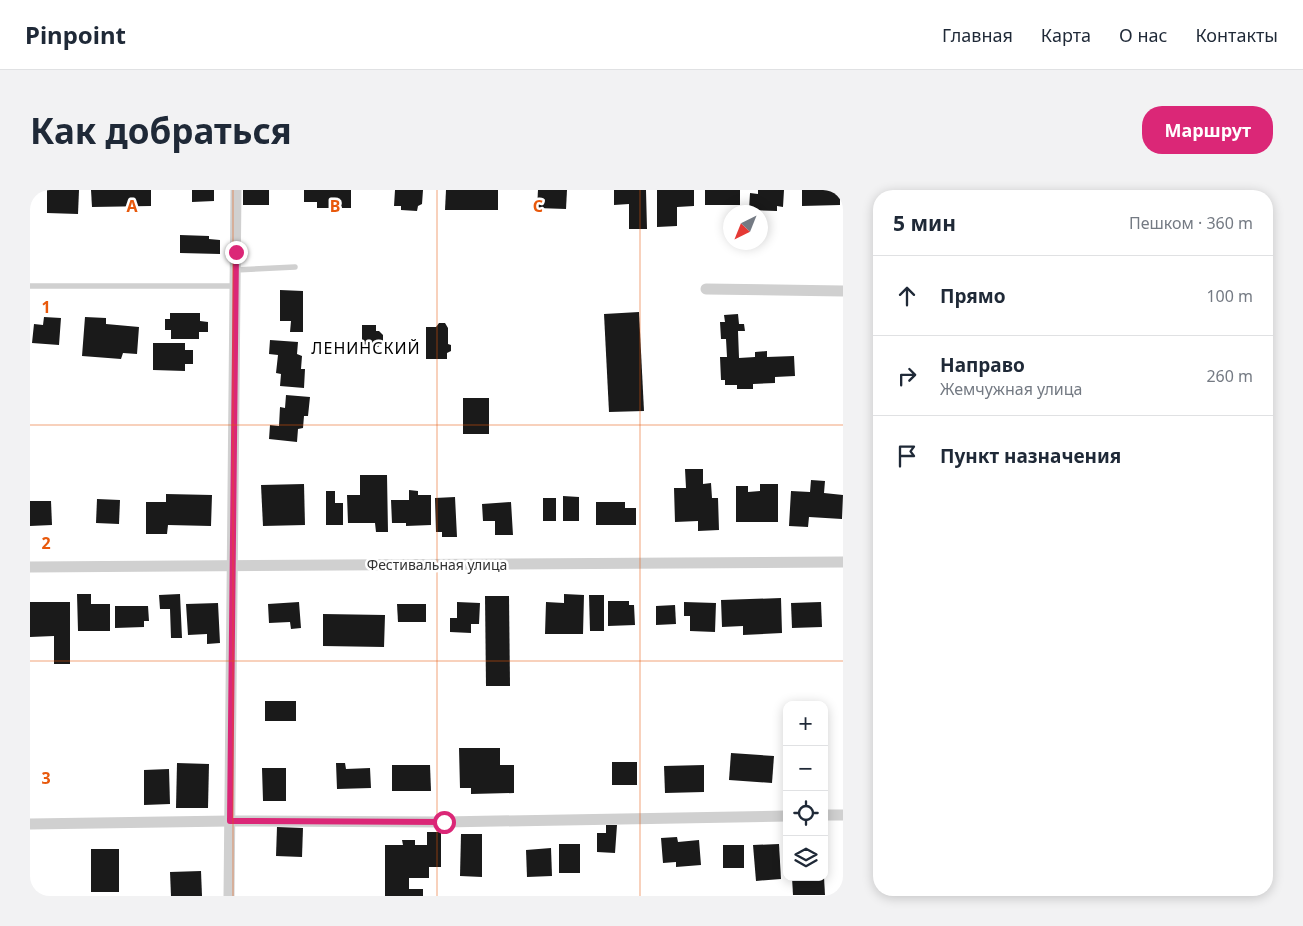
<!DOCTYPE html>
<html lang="ru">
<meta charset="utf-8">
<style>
:root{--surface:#fff;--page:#f2f2f3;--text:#1f2937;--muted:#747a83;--line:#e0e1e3;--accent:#db2777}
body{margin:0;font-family:"Noto Sans",sans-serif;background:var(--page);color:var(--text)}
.controls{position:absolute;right:15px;bottom:15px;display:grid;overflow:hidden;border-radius:10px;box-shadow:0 2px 12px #0003}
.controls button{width:45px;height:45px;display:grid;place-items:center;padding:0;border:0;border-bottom:1px solid var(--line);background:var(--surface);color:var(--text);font:25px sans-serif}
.compass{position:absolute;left:693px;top:15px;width:45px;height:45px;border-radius:50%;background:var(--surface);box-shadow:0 2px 12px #0003;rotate:223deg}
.stop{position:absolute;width:15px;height:15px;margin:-11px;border:4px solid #db2777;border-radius:50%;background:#fff}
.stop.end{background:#db2777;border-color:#fff;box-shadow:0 1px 5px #0008}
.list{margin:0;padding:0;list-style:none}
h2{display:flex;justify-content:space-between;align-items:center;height:65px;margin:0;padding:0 20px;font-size:21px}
h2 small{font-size:16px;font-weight:400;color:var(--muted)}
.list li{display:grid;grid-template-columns:32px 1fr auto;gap:15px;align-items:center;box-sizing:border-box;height:80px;padding:0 20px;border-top:1px solid var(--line)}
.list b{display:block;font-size:19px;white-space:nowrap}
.list p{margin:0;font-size:16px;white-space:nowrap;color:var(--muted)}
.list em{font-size:16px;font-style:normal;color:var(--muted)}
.icon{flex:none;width:28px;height:28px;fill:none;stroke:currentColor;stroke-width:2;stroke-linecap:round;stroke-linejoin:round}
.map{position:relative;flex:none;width:813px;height:706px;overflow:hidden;border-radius:20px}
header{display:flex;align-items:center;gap:30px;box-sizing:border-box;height:70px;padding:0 25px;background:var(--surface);border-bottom:1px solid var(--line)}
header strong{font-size:24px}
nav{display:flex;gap:28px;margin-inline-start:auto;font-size:18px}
.intro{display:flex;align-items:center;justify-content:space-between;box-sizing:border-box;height:120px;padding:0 30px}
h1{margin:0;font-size:35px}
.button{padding:12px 22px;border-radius:20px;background:var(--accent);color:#fff;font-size:18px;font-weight:700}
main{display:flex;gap:30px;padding:0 30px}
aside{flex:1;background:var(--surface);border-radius:20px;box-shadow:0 2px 12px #0003}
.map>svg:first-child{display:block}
.building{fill:#1a1a1a}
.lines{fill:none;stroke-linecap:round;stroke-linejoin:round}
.service{stroke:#d0d0d0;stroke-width:5.5}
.minor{stroke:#d0d0d0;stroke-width:11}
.route{stroke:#db2777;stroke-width:6}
.grid{fill:none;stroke:#e8590c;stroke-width:1;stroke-opacity:0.55}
.labels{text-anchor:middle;stroke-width:5;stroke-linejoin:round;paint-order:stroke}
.street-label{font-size:14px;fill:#333;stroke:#fff}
.quarter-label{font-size:16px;letter-spacing:1px;fill:#000;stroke:#fff}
.grid-label{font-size:16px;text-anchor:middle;font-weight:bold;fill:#e8590c;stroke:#fff;stroke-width:5;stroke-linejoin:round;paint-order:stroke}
</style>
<header>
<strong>Pinpoint</strong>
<nav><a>Главная</a><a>Карта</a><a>О нас</a><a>Контакты</a></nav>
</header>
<div class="intro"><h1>Как добраться</h1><a class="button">Маршрут</a></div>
<main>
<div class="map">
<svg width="813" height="706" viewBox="0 0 813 706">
<rect width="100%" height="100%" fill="#fff"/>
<g class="building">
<path d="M17 0H49L48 24 17 23Z"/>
<path d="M61 0H121V16L62 17Z"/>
<path d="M162 0H184V11L162 12Z"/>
<rect x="213" y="0" width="26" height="15"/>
<path d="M274 0H321V18H287V12H274Z"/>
<path d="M365 0H393L392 14 388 16 387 21 371 20V16H364Z"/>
<path d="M416 0H468V20H415Z"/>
<path d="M508 0H537L536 19 507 18Z"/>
<path d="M584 0H616L617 39H599V14L584 15Z"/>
<path d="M627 0H664V16L647 17V36L627 37Z"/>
<rect x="675" y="0" width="35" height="15"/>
<path d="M728 0H754L753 17 747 16V21L719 20 720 3 728 4Z"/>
<path d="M772 0H810V15L772 16Z"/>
<path d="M150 45 179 46V49L190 50V64L150 63Z"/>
<path d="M250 100 273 101V142H260L261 131H250Z"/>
<path d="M609 122 614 221 579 222 574 124Z"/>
<path d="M140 123H170V131L178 132V142H169V149H141V140H135V129H140Z"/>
<path d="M708 124 709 134H714L715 141H708L709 168 725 167V162L737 161V167L764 166 765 186 745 187V193L723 194V199H707V195H695V190H691L690 167H697L696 149H691L690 132H695L694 125Z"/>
<path d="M14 127 31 128 29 155 2 153 4 134 13 135Z"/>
<path d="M55 127 76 128V134L109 137 107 164 93 163 91 169 52 166Z"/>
<path d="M409 133H415L418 138V154L421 155V161L417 163V169H396V137H406Z"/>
<path d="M332 135H346V141H349L353 145V153L348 157H332Z"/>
<path d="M240 150 268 152 267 164 272 166 271 179H275L274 198 250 196 251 184 246 183 248 165 239 164Z"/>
<path d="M123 153H155V160H163V174H155V181L123 180Z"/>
<path d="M256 205 280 207 278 226H274L273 238 268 239 267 252 239 249 240 235 249 236 250 217 255 218Z"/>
<rect x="433" y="208" width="26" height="36"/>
<path d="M655 279H673V294L681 293 682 308H688L689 340 668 341V331L645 332 644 298H656Z"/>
<path d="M330 285H357L358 342H346L345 333H318L317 305H330Z"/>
<path d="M781 290 795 291 794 303 813 305 812 329 779 327 778 337 759 336 761 301 780 302Z"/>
<path d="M274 294 275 335 233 336 231 295Z"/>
<path d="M730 294H748V332H706V296H718V302L730 301Z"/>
<path d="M379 300 388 301V305H401V335L376 336V333H362L361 310H379Z"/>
<path d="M296 301H305V313H313V335H296Z"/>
<path d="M136 304 182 305 181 336 138 335 137 344H116V312H136Z"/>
<path d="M533 306 549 307V331H533Z"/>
<path d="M425 307 427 347H412V342H406L405 308Z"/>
<rect x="513" y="308" width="13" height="23"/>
<path d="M67 309 90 310 89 334 66 333Z"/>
<path d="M0 311H21L22 335 0 336Z"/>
<path d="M481 312 483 345H465V331H453L452 314Z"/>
<path d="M566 312H595V318H606V335H566Z"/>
<path d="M47 404H61V414H80V441H48Z"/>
<path d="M150 404 152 448H141L140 419H130L129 405Z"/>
<path d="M534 404 554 405 553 444H515L516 412 534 413Z"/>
<path d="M559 405H574V441H560Z"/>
<path d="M455 406H479L480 496H456Z"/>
<path d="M751 408 752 443 713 445V436L692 437 691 410Z"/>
<path d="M578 411H599V415H604L605 435 578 436Z"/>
<path d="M0 412H40V474H24V446L0 447Z"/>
<path d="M269 412 271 438 261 439 260 432 239 433 238 414Z"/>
<path d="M427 412 450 413 449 434H441V443L420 442V428H427Z"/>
<path d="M654 412 686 413 685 442 660 441V426H654Z"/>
<path d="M791 412 792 437 762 438 761 413Z"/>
<path d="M188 413 190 453 177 454V444L158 445 156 414Z"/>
<path d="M367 414H396V432H368Z"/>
<path d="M645 415 646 434 626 435V416Z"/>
<path d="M85 416H118L119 431H114V437L85 438Z"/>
<path d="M293 424 355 425 354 457 293 456Z"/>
<rect x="235" y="511" width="31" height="20"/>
<path d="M429 558H470V575H484V603L441 604V598H430Z"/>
<path d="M701 563 744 566 742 593 699 590Z"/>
<rect x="582" y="572" width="25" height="23"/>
<path d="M147 573 179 574 178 618H146Z"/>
<path d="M306 573H315L316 579 340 578 341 598 307 599Z"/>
<path d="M362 575H400L401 601H362Z"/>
<path d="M674 575V602L635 603 634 576Z"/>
<path d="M232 578H256V611H233Z"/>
<path d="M139 579 140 614 114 615V580Z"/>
<path d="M576 635H587L585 663 567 662V643H576Z"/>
<path d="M247 637 273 638 272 667 246 666Z"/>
<path d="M397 642H411V677H399V688H379V699H393V706H355V655H373L372 650H385V655H397Z"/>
<path d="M431 644H452V687L430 686Z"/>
<path d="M647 647 648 652 669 650 671 675 646 677V672L633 673 631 648Z"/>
<rect x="529" y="654" width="21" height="29"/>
<path d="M749 654 751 689 726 691 723 655Z"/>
<rect x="693" y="655" width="21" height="23"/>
<path d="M521 658 522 686 497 687 496 660Z"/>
<rect x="61" y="659" width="28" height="43"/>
<path d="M171 681 172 706H141L140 682Z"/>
<path d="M762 687H794L795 705H763Z"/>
</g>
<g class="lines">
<g class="service">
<path d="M205 80 265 77"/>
<path d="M0 96H205"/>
</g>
<g class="minor">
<path d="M676 99 813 101"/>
<path d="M0 377 813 372"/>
<path d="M794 625H813"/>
<path d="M0 634 200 631 414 632 757 626"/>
<path d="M199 706 206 0"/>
</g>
</g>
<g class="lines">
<path class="route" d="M206 62 200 631 414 632"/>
</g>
<path class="grid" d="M203 0V706M407 0V706M610 0V706M0 235H813M0 471H813"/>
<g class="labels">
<g class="street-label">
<text x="407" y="380">Фестивальная улица</text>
</g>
<g class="quarter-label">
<text x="336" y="164">ЛЕНИНСКИЙ</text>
</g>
</g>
<g class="grid-label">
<text x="102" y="22">A</text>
<text x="305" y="22">B</text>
<text x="508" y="22">C</text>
<text x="16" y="123">1</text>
<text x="16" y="359">2</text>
<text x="16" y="594">3</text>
</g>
</svg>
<div class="controls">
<button>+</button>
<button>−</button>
<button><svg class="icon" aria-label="locate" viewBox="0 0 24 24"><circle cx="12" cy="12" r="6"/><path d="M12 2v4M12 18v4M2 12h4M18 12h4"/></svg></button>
<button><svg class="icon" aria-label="layers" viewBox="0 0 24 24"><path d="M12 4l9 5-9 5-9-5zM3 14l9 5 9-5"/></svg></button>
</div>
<svg class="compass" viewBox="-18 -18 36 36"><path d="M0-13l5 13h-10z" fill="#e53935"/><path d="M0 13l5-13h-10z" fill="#747a83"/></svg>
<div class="stop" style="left:414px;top:632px"></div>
<div class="stop end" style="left:206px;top:62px"></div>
</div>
<aside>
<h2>5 мин<small>Пешком · 360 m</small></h2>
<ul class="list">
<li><svg class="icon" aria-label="ahead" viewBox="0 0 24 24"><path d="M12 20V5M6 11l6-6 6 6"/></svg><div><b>Прямо</b></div><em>100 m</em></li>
<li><svg class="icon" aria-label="right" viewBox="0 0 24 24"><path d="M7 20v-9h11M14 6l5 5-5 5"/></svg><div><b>Направо</b><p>Жемчужная улица</p></div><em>260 m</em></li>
<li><svg class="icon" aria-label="arrive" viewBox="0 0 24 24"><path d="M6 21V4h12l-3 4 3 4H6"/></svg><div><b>Пункт назначения</b></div></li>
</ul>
</aside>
</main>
